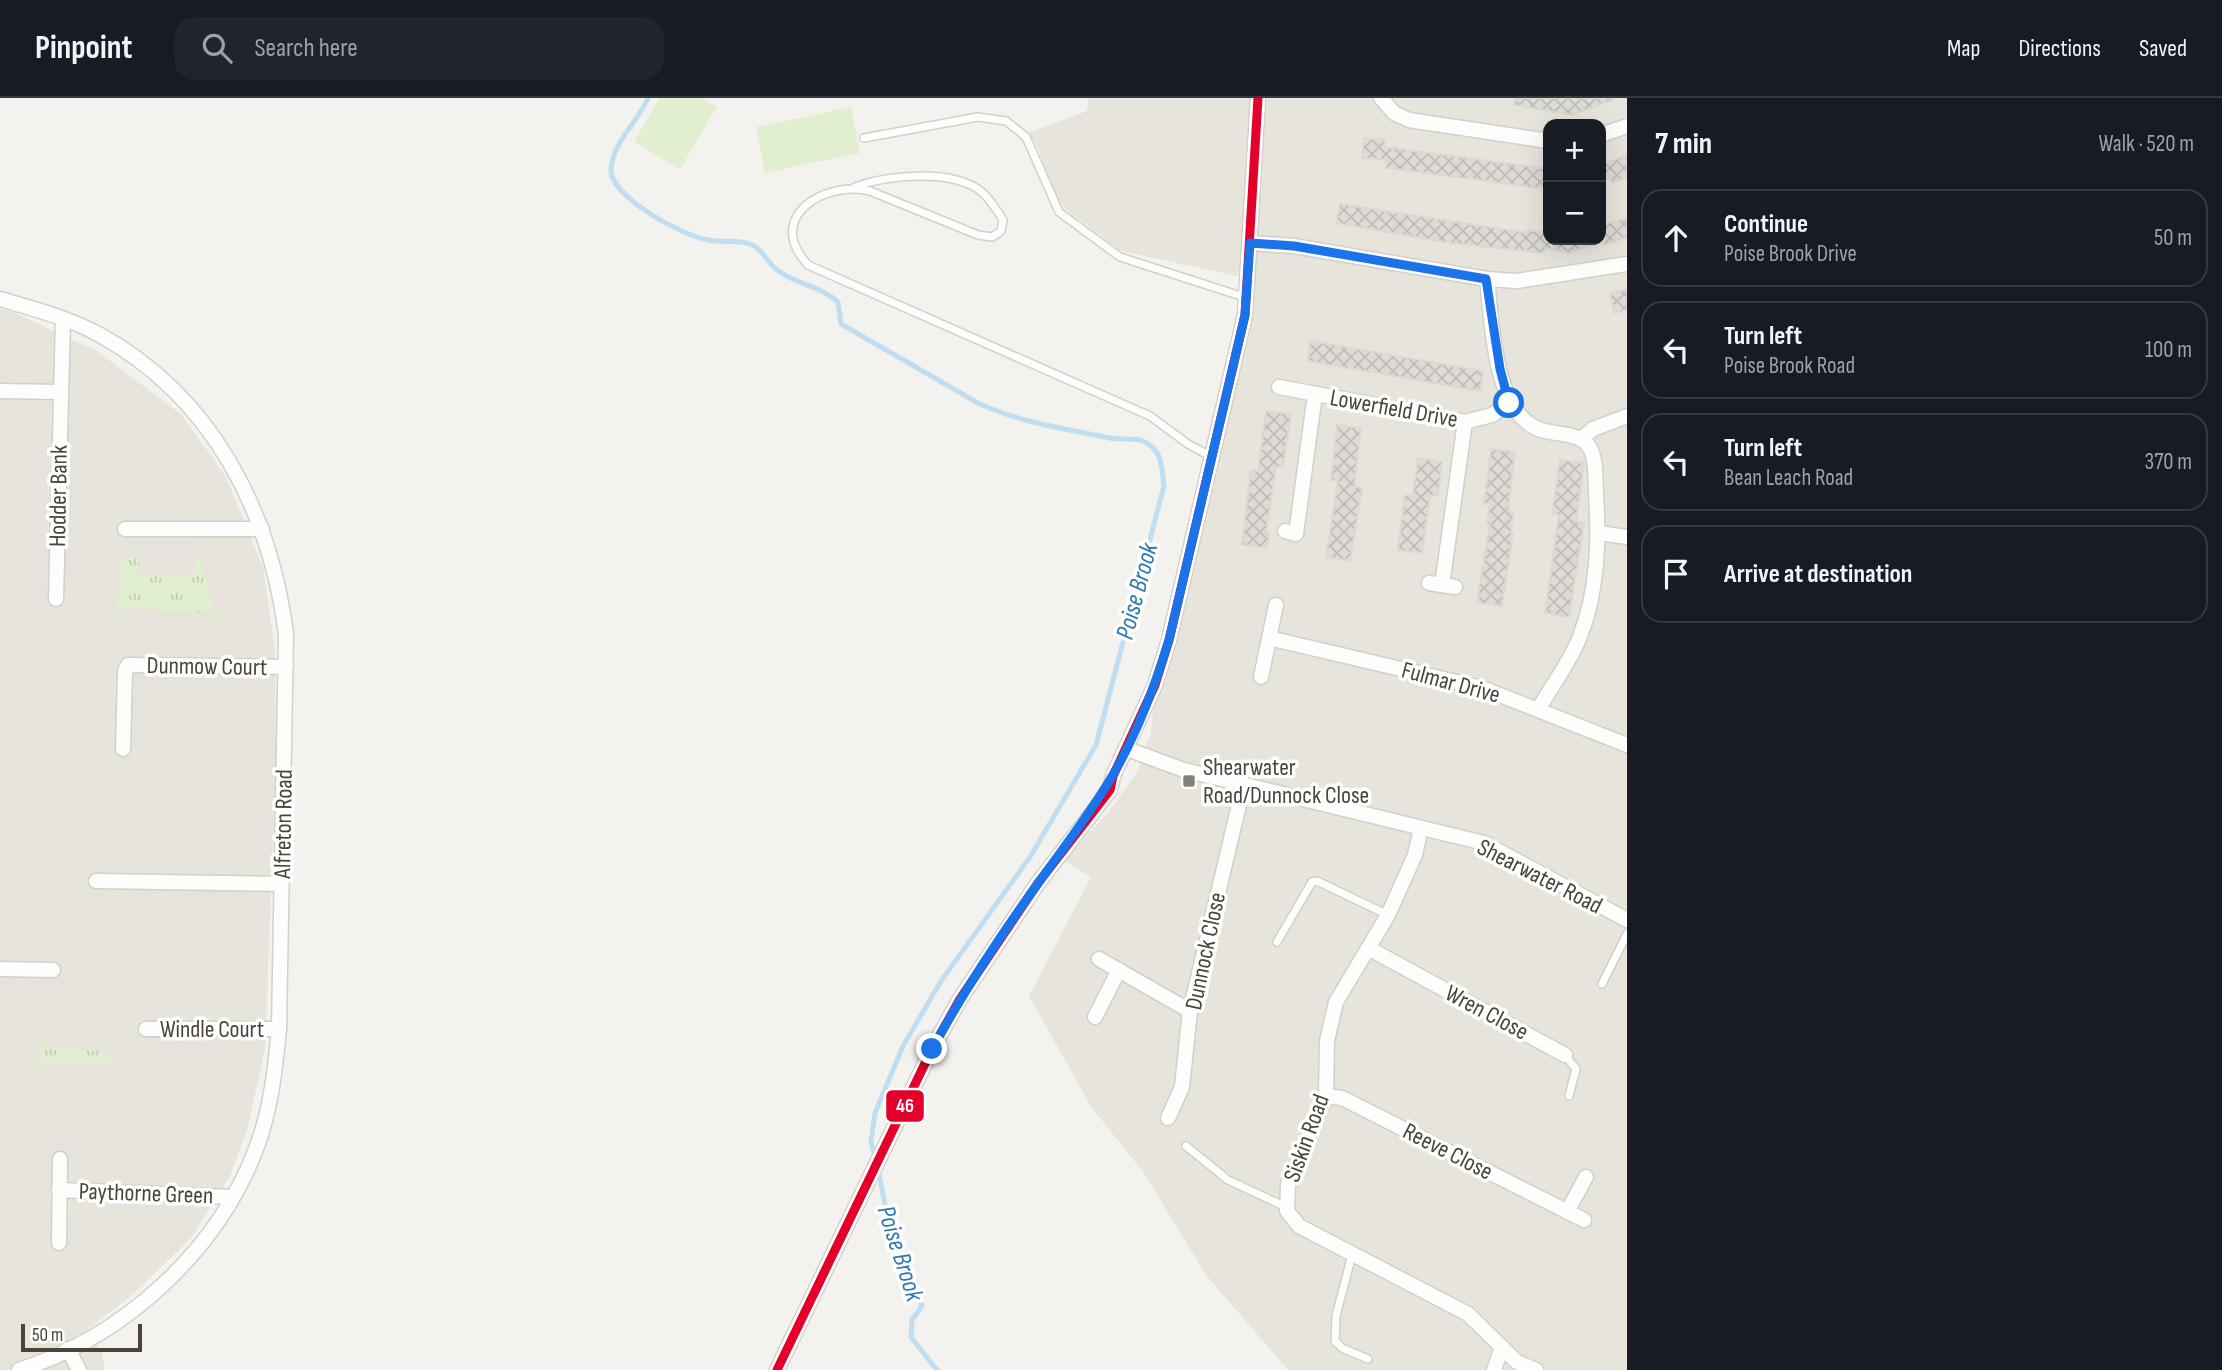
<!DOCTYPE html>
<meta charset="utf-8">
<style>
:root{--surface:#171b24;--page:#20242c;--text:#f1f3f6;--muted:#9ea1a6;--line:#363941}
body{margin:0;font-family:"Sofia Sans Condensed",sans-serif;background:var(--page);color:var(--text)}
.controls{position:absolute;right:21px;top:21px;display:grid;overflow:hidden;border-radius:14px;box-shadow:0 7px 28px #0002}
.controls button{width:63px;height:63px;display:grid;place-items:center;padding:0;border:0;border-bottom:2px solid var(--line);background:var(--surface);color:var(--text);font:35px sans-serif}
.scale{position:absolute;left:21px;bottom:18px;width:121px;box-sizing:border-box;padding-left:7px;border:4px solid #4b4439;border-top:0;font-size:19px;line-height:24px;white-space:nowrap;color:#4b4439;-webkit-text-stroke:5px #fff;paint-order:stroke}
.stop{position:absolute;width:21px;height:21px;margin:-16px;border:5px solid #1a73e8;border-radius:50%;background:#fff}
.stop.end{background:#1a73e8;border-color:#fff;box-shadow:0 2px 7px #0008}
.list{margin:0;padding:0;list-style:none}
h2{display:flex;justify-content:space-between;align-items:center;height:91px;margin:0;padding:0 28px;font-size:30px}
h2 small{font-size:23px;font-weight:400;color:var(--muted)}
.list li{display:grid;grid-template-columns:46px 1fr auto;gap:21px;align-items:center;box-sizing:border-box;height:98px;margin:0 14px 14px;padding:0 14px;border:2px solid var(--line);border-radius:21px}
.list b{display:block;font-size:26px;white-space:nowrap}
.list p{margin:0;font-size:23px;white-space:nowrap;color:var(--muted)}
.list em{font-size:23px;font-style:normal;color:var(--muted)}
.icon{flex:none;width:38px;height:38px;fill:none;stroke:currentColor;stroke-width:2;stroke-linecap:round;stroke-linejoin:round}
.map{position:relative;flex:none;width:1627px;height:1272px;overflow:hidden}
header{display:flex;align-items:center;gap:42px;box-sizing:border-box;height:98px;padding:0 35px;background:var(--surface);border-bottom:2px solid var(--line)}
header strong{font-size:33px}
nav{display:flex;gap:38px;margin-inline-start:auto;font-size:24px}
.search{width:490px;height:63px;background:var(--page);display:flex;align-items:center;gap:18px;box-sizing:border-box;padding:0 24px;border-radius:21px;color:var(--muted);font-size:26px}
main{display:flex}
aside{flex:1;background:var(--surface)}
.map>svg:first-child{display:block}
.residential{fill:#e7e4dc;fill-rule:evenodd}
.grass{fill:url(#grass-tufts)}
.garden{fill:#e1eecf}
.parking{fill:#e6e3df}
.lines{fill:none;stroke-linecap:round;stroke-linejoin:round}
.stream{stroke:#c0ddf1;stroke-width:5}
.building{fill:url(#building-cross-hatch);stroke:#dcd9d4;stroke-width:2}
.lane-casing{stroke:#d2d0cb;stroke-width:10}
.street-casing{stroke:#d2d0cb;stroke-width:17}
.lane{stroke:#fdfdfc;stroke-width:7}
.street{stroke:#fdfdfc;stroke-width:14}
.bus-1-casing{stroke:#fff;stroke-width:14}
.bus-1{stroke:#e4002b;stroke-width:9}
.route{stroke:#1a73e8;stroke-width:9}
.poi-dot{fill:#868178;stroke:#fff;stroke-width:2.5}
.labels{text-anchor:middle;stroke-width:7;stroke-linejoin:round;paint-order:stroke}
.street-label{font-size:24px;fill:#4b4439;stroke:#fff}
.poi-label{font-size:24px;fill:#4b4439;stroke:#fff;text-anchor:start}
.water-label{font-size:26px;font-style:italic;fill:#2e7ab2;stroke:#fff}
.line-badge{stroke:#fff;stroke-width:2.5}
.badge-label{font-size:19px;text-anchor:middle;font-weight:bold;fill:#fff}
</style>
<header>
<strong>Pinpoint</strong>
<div class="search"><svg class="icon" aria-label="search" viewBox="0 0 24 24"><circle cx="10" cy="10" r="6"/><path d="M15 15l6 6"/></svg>Search here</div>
<nav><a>Map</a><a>Directions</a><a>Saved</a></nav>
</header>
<main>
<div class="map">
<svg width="1627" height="1272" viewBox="0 0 1627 1272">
<defs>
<pattern id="grass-tufts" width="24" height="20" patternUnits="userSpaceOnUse" patternTransform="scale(1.75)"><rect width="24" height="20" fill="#e1eecf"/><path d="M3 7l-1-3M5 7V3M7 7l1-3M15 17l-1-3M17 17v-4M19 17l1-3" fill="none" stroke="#c3cdb2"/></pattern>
<pattern id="building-cross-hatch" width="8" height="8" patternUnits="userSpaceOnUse" patternTransform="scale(1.75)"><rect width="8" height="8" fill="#dedbd6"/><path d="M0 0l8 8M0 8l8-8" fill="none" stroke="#c0bdb8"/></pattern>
</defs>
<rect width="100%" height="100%" fill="#f4f2ee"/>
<g class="residential">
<path d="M1089 0H1627V1272H1288L1206 1177 1144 1075 1092 1010 1029 898 1091 779 1064 762 1108 715 1137 674 1151 635 1155 587 1247 180 1121 153 1055 103 1038 50 1028 35 1087 13ZM1548 26H1601V142H1548Z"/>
<path d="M0 211 13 214 97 253 181 316 225 377 263 469 275 552 276 669 265 952 247 1032 230 1078 191 1140 130 1199 86 1232 103 1257 104 1272H0Z"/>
</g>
<g class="grass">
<path d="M123 459H139V477H194L195 461 200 459 215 515 116 511Z"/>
<path d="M41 948 100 953 113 965 41 966Z"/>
</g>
<g class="garden">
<path d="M660 0H702L717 9 680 71 634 44Z"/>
<path d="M851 9 860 55 765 75 756 29Z"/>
</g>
<g class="parking">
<path d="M59 326 78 332 79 358 59 362Z"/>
<path d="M59 378 80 386 77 474 56 478V517L27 515 28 477H55Z"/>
<path d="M126 409 172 410 173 432H197L196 449 191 459H123Z"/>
<path d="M215 567V583L155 582 152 584 148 650 123 651 125 573Z"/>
<path d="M97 765H141L142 782 245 785 244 804 142 801V783H96Z"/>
<path d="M54 866 68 867 66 896H43V887L0 888V871Z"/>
<path d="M168 908 171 930H204L205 952 145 950 146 910Z"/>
<path d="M42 1040H84L87 1048 81 1060 42 1061Z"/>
<path d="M85 1093 168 1096 155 1113 93 1111Z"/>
<path d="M59 1120 87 1128 83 1151 59 1150Z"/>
</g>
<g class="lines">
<g class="stream">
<path d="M648 0C638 24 614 42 611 70 608 98 683 138 708 142 722 145 736 141 750 146 763 151 767 164 777 172 795 186 821 188 838 204L841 226 978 305C1018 324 1066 331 1110 340 1124 343 1138 337 1151 348 1163 357 1162 375 1164 388L1096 647 1030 759 941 883 903 948 875 1015 871 1044 876 1062"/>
<path d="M878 1071 889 1126 922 1208 912 1222 911 1239 937 1272"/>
</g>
</g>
<g class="building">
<path d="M1515 0H1613V2L1572 17 1514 7Z"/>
<path d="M1364 40 1385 42 1384 49 1548 71V91L1386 70 1387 62 1362 60Z"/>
<path d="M1627 57V79L1612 85 1610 80 1601 83V67Z"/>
<path d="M1340 106 1527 135 1528 132 1548 135 1546 142 1601 144 1569 155 1545 150 1544 155 1450 145 1336 125Z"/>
<path d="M1627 120V139L1604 147 1601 127Z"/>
<path d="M1627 191V212L1614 215 1610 195Z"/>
<path d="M1310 243 1483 273 1480 293 1308 263Z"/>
<path d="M1266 313 1291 316 1283 369H1276L1266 435H1269L1267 450 1242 447 1251 372 1258 373Z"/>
<path d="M1337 327 1361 330 1354 389 1362 390 1350 463 1326 459 1338 383 1331 382Z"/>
<path d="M1491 351 1515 354 1508 414H1513L1511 434 1513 435 1502 508 1477 505 1490 426H1487L1490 406H1484Z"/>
<path d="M1418 360 1442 364 1438 398 1430 397 1422 455 1398 452 1405 397 1413 398Z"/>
<path d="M1560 362 1584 365 1576 424 1584 425 1569 519 1545 515 1559 417 1552 416Z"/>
</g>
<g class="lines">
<defs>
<g id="lane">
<path d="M864 40 978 19 1006 23 1026 39 1059 114 1120 159 1247 200"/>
<path d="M855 89C887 77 954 70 983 95 991 103 997 112 1003 122L1001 133 992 139 978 137 870 93C823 82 764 120 808 167L1150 318 1188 346 1212 359"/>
<path d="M1277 844 1312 784 1317 783 1388 817"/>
<path d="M1602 886 1627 836"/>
<path d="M1565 957 1576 971 1569 998"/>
<path d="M1186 1048 1228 1082 1286 1109"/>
<path d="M1352 1157 1336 1218 1335 1243 1342 1250 1368 1261"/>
</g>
<g id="street">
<path d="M1381 0 1394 15 1409 22 1548 43"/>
<path d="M1601 37 1627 28"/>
<path d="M1250 145 1294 148 1487 181 1517 183 1627 166"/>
<path d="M1487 181C1492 223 1493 312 1538 331 1553 337 1577 334 1588 347 1597 359 1595 380 1596 394 1599 444 1598 494 1579 541 1569 565 1552 588 1539 610"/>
<path d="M0 201C34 211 69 220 100 237 212 299 270 412 286 536L279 931C275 972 271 1012 256 1051 217 1154 123 1239 19 1272"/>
<path d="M1279 289 1465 324 1492 317 1509 305"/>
<path d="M0 293 59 294"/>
<path d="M1581 341 1593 331 1627 318"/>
<path d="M125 431H262"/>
<path d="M1285 433 1296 436 1315 296"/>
<path d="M1599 435 1627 439"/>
<path d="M1429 485 1455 489"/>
<path d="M1442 487 1465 324"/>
<path d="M56 501 63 221"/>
<path d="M1269 540 1482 590 1627 647"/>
<path d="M1261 579 1276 507"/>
<path d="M123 651 125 573 128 567 286 569"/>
<path d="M1127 651 1184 672 1484 745 1627 822"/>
<path d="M1421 730 1415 757 1388 817 1336 904 1327 943 1326 998 1288 1086 1287 1113 1299 1128 1468 1216 1517 1264 1536 1272"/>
<path d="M96 783 281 786"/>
<path d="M1368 850 1565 957"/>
<path d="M1099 861 1190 913"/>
<path d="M0 871 53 872"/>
<path d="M1095 919 1119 872"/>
<path d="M146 931H279"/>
<path d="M1326 998 1342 1000 1584 1122"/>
<path d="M1168 1020 1182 989 1190 913 1244 686"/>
<path d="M59 1092 232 1099"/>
<path d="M1567 1114 1586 1079"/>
<path d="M59 1145 60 1061"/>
<path d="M68 1251 79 1272"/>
<path d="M777 1272 932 951 960 901 1038 785 1110 692 1113 678 1155 587 1169 542 1245 217 1258 0"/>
<path d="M1494 1272 1502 1249"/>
</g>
</defs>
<use href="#lane" class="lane-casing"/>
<use href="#street" class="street-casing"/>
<use href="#lane" class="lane"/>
<use href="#street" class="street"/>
<defs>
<path id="bus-1" d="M777 1272 932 951 960 901 1038 785 1110 692 1113 678 1155 587 1169 542 1245 217 1258 0"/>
</defs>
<use href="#bus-1" class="bus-1-casing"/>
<use href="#bus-1" class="bus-1"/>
</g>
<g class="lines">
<path class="route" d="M932 951C964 893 1000 838 1039 784 1065 748 1092 713 1114 675 1138 633 1155 588 1169 542L1245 217 1250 145 1294 148 1486 181 1500 271 1509 305"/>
</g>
<rect class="poi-dot" x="1182" y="676" width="14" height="14" rx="3.5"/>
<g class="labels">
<g class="street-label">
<text transform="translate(1394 310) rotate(10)" y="8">Lowerfield Drive</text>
<text transform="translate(58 398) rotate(-89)" y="8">Hodder Bank</text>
<text transform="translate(207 568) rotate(1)" y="8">Dunmow Court</text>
<text transform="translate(1451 584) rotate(15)" y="8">Fulmar Drive</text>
<text transform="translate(283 726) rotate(-89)" y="8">Alfreton Road</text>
<text transform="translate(1540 778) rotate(27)" y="8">Shearwater Road</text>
<text transform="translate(1205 853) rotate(-78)" y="8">Dunnock Close</text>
<text transform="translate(1487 914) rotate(28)" y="8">Wren Close</text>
<text x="212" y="939">Windle Court</text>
<text transform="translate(1306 1040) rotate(-70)" y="8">Siskin Road</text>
<text transform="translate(1448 1053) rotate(27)" y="8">Reeve Close</text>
<text transform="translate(146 1095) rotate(2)" y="8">Paythorne Green</text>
</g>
<g class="poi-label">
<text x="1203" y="677">Shearwater<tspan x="1203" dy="28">Road/Dunnock Close</tspan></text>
</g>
<g class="water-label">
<text transform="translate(1136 493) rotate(-75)" y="9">Poise Brook</text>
<text transform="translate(901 1155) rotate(72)" y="9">Poise Brook</text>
</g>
</g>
<rect class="line-badge" x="885" y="991" width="40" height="34" rx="7" fill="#e4002b"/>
<g class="badge-label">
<text x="905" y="1014">46</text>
</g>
</svg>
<div class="controls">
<button>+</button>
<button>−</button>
</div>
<div class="scale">50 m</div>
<div class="stop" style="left:1509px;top:305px"></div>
<div class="stop end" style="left:932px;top:951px"></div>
</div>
<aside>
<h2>7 min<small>Walk · 520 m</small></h2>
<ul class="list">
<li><svg class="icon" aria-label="ahead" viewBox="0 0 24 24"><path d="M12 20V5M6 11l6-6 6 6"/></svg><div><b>Continue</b><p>Poise Brook Drive</p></div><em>50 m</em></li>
<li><svg class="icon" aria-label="left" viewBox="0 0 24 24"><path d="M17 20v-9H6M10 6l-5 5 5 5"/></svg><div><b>Turn left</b><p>Poise Brook Road</p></div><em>100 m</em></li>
<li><svg class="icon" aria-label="left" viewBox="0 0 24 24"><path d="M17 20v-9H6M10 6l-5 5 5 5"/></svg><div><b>Turn left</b><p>Bean Leach Road</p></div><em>370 m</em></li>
<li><svg class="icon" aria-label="arrive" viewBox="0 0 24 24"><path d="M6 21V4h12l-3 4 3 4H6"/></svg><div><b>Arrive at destination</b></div></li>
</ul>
</aside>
</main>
